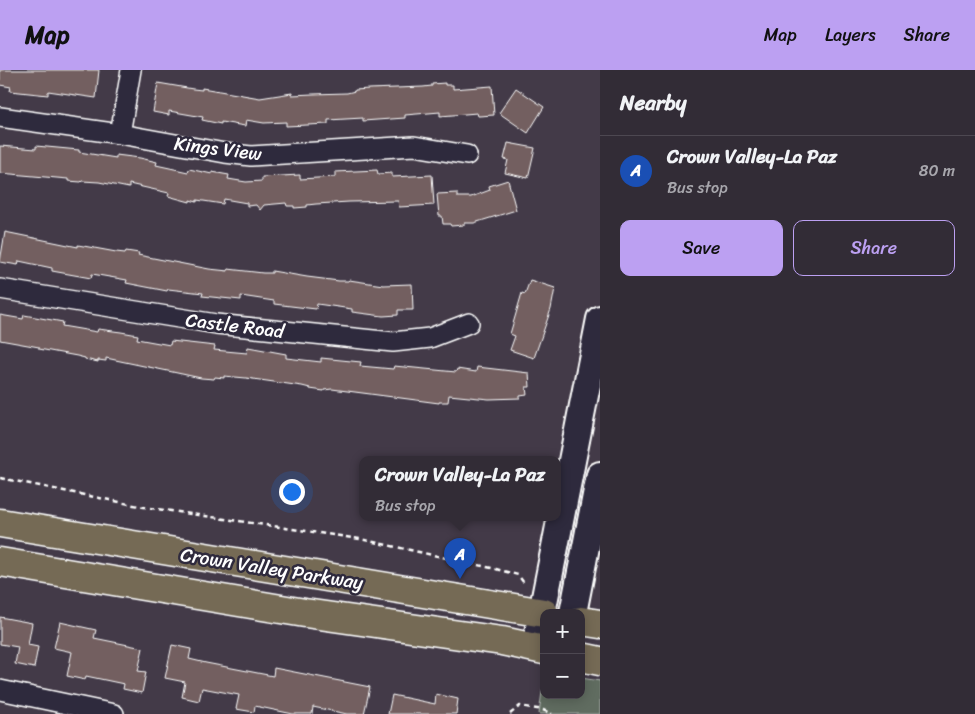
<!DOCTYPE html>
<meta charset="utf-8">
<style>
:root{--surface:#322c36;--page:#3a343e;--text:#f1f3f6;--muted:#a8a7ad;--line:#4d4851;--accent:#bca0f2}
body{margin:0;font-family:Sriracha,sans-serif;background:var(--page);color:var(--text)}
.controls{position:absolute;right:15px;bottom:15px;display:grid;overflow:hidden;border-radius:10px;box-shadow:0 2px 12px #0003}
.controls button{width:45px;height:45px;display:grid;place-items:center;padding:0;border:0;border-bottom:1px solid var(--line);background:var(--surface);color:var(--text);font:25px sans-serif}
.you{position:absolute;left:291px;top:421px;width:18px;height:18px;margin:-12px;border:4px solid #fff;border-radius:50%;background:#1a73e8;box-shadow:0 0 0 8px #1a73e833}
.badge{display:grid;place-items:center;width:32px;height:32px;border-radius:50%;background:var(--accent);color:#fff;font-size:16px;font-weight:700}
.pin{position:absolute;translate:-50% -41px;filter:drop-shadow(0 1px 2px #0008)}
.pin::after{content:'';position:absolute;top:26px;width:18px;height:15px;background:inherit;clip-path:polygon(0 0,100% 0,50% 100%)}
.popup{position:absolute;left:359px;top:386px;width:202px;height:65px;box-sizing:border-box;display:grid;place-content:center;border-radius:10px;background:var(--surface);filter:drop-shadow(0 1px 4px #0005);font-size:16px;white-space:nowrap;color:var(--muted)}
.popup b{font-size:19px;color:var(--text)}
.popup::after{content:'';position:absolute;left:50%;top:100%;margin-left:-10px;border:10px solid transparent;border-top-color:var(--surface)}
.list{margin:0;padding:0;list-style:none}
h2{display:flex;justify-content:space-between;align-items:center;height:65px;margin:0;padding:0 20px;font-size:21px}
h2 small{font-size:16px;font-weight:400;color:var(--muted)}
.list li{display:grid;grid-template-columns:32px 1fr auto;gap:15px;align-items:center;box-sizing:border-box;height:70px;padding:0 20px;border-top:1px solid var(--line)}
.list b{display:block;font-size:19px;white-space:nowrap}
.list p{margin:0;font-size:16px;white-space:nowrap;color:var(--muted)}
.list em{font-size:16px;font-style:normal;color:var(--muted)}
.actions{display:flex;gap:10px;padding:15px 20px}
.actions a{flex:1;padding:11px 0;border:1px solid var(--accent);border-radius:10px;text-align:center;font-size:18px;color:var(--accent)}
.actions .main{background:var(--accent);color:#111}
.map{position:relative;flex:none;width:600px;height:644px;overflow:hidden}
header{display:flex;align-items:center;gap:30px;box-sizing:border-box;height:70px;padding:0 25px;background:var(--accent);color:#111}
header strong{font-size:24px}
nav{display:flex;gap:28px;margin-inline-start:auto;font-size:18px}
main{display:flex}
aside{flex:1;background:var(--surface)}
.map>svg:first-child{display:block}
.green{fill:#606c61;stroke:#b0b6b0}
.building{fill:#735f60;stroke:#fff}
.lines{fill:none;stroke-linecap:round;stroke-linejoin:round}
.minor-casing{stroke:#fff;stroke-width:22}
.secondary-casing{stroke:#fff;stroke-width:30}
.primary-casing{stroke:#fff;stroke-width:31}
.path{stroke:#fff;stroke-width:2.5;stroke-dasharray:5 4;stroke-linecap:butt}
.minor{stroke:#2f2a3d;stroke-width:19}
.secondary{stroke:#2f2a3d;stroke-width:26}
.primary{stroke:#746b55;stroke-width:28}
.labels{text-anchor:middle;stroke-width:5;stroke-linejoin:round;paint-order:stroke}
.street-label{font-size:19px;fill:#fff;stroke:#2f2a3d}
</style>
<header>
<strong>Map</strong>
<nav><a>Map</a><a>Layers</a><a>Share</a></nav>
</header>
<main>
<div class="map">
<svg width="600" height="644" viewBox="0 0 600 644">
<rect width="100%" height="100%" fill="#433a48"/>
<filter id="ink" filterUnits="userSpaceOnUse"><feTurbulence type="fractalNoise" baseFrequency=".02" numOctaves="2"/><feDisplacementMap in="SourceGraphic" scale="10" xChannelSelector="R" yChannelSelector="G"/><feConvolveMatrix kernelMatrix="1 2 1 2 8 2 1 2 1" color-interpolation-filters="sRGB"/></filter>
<g filter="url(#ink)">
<path class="green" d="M544 606V625H581V608L600 611V644H539Z"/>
<g class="building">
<path d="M0 0H99L96 28 48 21V25L10 21 11 17 0 15Z"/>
<path d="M158 13 193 19 202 20V18L260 28 292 23V25L313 24 347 23 355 21V20L369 19 423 17 432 16V14L445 13V15H453V19L492 16 494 45 479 46H478L477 43 440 46V42L405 45V48L363 51V48L328 50V54L286 56V52L264 53 246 50 245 56 221 52V54L202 50 203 47 169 41V45L153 42Z"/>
<path d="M516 18 544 37 528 63 499 43Z"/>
<path d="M508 73 535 78 528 108 505 103 508 90 504 89Z"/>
<path d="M0 76 36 79V76L79 80V82L116 88V85L140 88 157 92 156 95 188 102 189 99 212 104V102L229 105 228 109 246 112 262 111V107L300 105V109L335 107V102L377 100 378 104 392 103V107L432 105 434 135 399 137 398 131 349 132 316 134 307 135V137L294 138V136H287L286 133 264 135 260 140 256 135 247 136V133L224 129 223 134 197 130V132L190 130V132L168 126 169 123 129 114V118L99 112 82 111 81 112 68 111V109L0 103Z"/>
<path d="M508 110 516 140 474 153H464V155L451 156 450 154H443L442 146H439L437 124 457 123V127H471L490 120 489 116Z"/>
<path d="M5 162 78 177V175L116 182 125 183 126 181 139 183 138 185 209 199 228 201V199L263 203H272V201L307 207 339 211H348L349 210 383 215 412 214 413 240H398V245L383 246 352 242V239L317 234 316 239 274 234V231L241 226V230L202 226 203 223 168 219 167 221 126 213 127 210 92 204 91 208 52 201V198L19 191 18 195 0 192Z"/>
<path d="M530 210 555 218 551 239 534 288 510 280 515 266 510 264 522 223 525 224Z"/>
<path d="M0 245 23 249 24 245 63 252 62 256 97 262 98 259 121 262 138 265 137 269 170 275 171 271 215 276 214 280 247 283 248 277 286 284V288L321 292V288L361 292 360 296 393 299 394 296 456 302 457 299 476 302 477 297 529 303 530 317H526L527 325 520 326V328L489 329 449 325 448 332H439V333L332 319 324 320V321L310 319V318L302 316 246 308 224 306V308L215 307 214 309 201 308 106 288V291L98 290V292L85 289V288L77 286 39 279V277L0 270Z"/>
<path d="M0 547 32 553 28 575 38 577 34 598 15 594 18 577 0 574Z"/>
<path d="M60 552 96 560 94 568 143 578 138 601 146 602 142 623 123 619 124 614 86 606 85 610 67 606 72 582 54 578Z"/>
<path d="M172 575 191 579 189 589 206 593 273 606 274 598 370 617 364 644H347L313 637 312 644H293L255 636 254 642 236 639 239 625 202 618 199 631 182 627 185 612 165 608Z"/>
<path d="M436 624 458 629 456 644H388L392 625 435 634Z"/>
</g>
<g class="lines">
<defs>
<g id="minor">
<path d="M0 47 120 64 225 83 251 86 414 76 467 85"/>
<path d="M120 64 131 0"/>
<path d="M0 219 216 254 393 272 430 268 469 253"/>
<path d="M0 620 114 644"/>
</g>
<g id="secondary">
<path d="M573 543 600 405"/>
<path d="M535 578 600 249"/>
</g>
<g id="primary">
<path d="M0 453 544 543"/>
<path d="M0 492 305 543 502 571 544 580"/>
<path d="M581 551 600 554"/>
<path d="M581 587 600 591"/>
</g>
</defs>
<use href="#minor" class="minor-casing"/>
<use href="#secondary" class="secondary-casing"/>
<use href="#primary" class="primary-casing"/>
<g class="path">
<path d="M0 408 144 437 360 469 496 499 518 505 524 513"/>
<path d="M510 644 520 636 543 640 552 644"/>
</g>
<use href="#minor" class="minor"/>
<use href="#secondary" class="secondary"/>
<use href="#primary" class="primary"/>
</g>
</g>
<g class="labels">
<g class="street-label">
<text transform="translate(218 78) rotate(7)" y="7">Kings View</text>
<text transform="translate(235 255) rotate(7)" y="7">Castle Road</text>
<text transform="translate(272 498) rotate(9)" y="7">Crown Valley Parkway</text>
</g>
</g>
</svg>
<div class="controls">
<button>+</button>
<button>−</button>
</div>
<div class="you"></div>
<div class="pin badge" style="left:460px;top:509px;background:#1a4fb4">A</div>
<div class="popup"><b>Crown Valley-La Paz</b>Bus stop</div>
</div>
<aside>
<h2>Nearby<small></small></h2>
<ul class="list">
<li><span class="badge" style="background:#1a4fb4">A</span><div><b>Crown Valley-La Paz</b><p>Bus stop</p></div><em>80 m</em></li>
</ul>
<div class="actions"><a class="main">Save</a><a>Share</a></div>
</aside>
</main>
